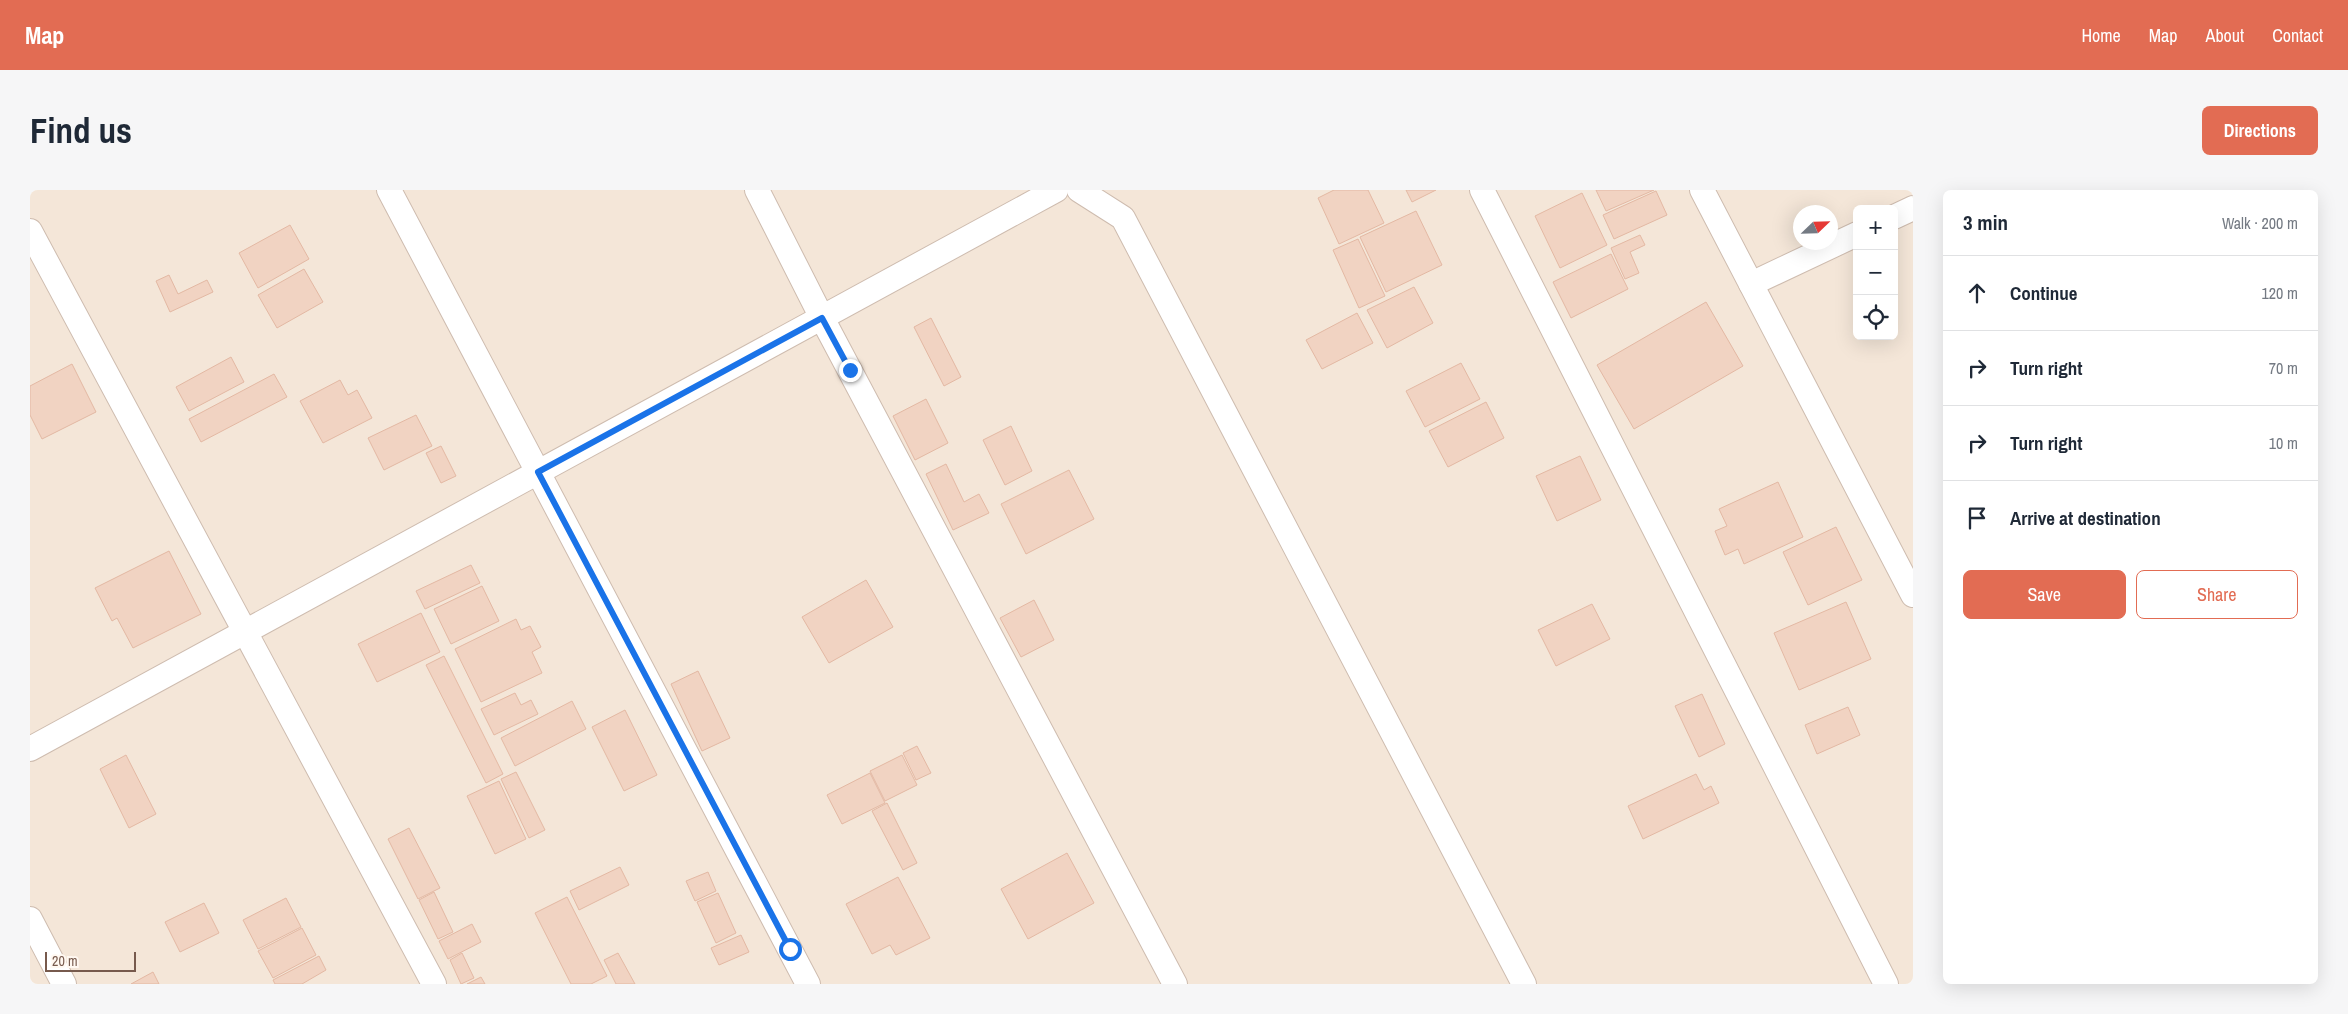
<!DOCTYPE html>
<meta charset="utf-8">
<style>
:root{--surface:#fff;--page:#f6f6f7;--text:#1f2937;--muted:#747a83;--line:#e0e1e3;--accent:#e26c53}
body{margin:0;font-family:"Archivo Narrow",sans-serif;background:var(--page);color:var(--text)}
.controls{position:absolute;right:15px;top:15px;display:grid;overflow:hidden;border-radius:8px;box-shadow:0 5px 20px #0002}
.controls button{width:45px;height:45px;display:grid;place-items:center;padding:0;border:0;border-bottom:1px solid var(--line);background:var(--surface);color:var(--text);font:25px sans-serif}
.compass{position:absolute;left:1763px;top:15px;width:45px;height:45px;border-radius:50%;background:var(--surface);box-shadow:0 5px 20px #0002;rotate:67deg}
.scale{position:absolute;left:15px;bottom:12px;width:91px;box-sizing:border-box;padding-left:5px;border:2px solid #775a4d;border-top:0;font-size:14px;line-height:18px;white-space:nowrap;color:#775a4d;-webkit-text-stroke:4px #fff8f1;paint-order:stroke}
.stop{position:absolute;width:15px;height:15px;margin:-11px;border:4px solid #1a73e8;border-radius:50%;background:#fff}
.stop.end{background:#1a73e8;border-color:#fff;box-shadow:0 1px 5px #0008}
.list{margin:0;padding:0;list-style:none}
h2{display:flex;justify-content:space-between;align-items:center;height:65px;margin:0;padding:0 20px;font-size:21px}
h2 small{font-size:16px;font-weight:400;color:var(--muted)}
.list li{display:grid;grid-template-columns:32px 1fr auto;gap:15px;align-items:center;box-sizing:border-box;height:75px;padding:0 20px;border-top:1px solid var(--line)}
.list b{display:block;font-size:19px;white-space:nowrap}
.list em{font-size:16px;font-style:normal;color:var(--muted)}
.actions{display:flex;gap:10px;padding:15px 20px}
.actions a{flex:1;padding:11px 0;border:1px solid var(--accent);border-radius:8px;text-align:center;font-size:18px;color:var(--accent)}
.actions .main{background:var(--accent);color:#fff}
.icon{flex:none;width:28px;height:28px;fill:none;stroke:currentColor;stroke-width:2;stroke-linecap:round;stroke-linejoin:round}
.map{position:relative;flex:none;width:1883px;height:794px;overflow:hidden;border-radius:8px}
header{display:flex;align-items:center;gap:30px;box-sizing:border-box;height:70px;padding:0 25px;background:var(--accent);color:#fff}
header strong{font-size:24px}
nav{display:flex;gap:28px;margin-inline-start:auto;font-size:18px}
.intro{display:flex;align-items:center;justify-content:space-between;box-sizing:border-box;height:120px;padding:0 30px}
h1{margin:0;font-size:35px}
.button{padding:12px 22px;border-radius:8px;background:var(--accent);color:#fff;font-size:18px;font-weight:700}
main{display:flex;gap:30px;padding:0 30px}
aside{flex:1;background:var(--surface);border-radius:8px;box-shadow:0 5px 20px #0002}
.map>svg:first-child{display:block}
.residential{fill:#f4e6d8;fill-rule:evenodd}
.building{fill:#f1d3c2;stroke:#e3b8a3}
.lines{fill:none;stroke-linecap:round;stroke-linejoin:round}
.minor-casing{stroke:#cebcaf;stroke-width:26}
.minor{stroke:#fff;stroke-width:24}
.route{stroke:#1a73e8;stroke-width:6}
</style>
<header>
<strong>Map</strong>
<nav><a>Home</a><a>Map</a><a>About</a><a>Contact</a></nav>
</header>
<div class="intro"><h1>Find us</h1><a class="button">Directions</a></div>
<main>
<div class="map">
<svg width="1883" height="794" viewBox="0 0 1883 794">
<rect width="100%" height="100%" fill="#fcf4ea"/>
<path class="residential" d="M0 0H1883V794H0ZM1827 19H1864V146H1827ZM1770 22H1800V52H1770Z"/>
<g class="building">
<path d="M1304 0H1338L1354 33 1309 54 1288 8Z"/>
<path d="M1376 0H1406L1382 12Z"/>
<path d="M1566 0H1624L1576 21Z"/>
<path d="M1626 1 1637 25 1584 49 1573 25Z"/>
<path d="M1552 3 1577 55 1530 78 1505 26Z"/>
<path d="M1386 21 1412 75 1356 102 1330 47Z"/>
<path d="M260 35 279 69 228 98 209 63Z"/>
<path d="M1610 45 1615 55 1600 62 1609 83 1595 89 1581 58Z"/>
<path d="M1328 49 1355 106 1329 118 1303 60Z"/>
<path d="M1581 64 1598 99 1541 128 1523 92Z"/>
<path d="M274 79 293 112 247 138 228 105Z"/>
<path d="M139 85 148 104 177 90 183 102 140 122 126 91Z"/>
<path d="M1384 97 1403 133 1357 158 1337 120Z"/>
<path d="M1676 112 1713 176 1604 239 1567 175Z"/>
<path d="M1327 123 1343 153 1292 179 1276 150Z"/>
<path d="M901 128 931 187 914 196 884 137Z"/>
<path d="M201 167 214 192 159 221 146 197Z"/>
<path d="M1431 173 1450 209 1395 237 1376 201Z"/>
<path d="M42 174 66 222 12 249 0 225V196Z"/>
<path d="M244 184 257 207 171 252 159 229Z"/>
<path d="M310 190 318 205 327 200 342 228 293 253 270 211Z"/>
<path d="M896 209 918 253 885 270 863 226Z"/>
<path d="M1456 212 1474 248 1418 277 1399 241Z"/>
<path d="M386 225 402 256 354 280 338 248Z"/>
<path d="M981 236 1002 281 975 295 953 250Z"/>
<path d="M411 256 426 286 411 293 396 263Z"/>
<path d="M1550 266 1571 310 1527 331 1506 286Z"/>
<path d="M916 274 934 312 949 304 959 323 923 340 896 284Z"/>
<path d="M1039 280 1064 329 996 364 971 314Z"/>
<path d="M1748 292 1773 347 1714 374 1708 359 1695 365 1685 341 1697 336 1689 319Z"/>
<path d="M1806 337 1832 390 1778 415 1753 362Z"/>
<path d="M139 361 171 424 103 458 87 428 82 431 65 398Z"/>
<path d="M441 375 450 393 395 419 386 401Z"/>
<path d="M836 390 863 437 799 473 772 427Z"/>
<path d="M452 396 469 431 421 454 404 419Z"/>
<path d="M1004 410 1024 450 991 467 970 428Z"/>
<path d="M1816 412 1841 469 1769 500 1744 443Z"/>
<path d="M1562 414 1580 449 1526 476 1508 440Z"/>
<path d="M391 423 410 462 347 492 328 454Z"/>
<path d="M486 429 491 440 500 436 511 457 502 462 512 483 451 512 425 459Z"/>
<path d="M414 466 473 584 456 593 396 475Z"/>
<path d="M668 481 700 548 672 561 641 494Z"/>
<path d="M485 503 491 515 501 510 508 524 464 545 451 519Z"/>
<path d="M1672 504 1695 554 1669 567 1645 516Z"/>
<path d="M542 511 556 539 485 576 471 548Z"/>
<path d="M1818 517 1830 545 1787 564 1775 535Z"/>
<path d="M595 520 627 585 594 601 562 537Z"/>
<path d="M887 556 901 583 886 590 873 563Z"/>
<path d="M96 565 126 624 99 638 70 579Z"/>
<path d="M872 565 887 595 855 611 840 581Z"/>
<path d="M486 582 515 640 499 648 471 589Z"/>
<path d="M840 583 855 613 812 634 797 605Z"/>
<path d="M1666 584 1674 600 1681 596 1689 613 1613 649 1598 616Z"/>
<path d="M469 591 496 649 465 664 437 606Z"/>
<path d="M857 613 887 673 873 680 842 621Z"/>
<path d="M379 638 410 698 388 709 358 649Z"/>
<path d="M1037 663 1064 713 998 749 971 699Z"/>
<path d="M590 677 599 695 549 720 540 701Z"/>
<path d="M678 682 686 701 665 711 656 691Z"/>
<path d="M868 687 900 748 866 765 860 755 842 764 816 714Z"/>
<path d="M404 702 423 742 408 749 389 710Z"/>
<path d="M688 703 706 743 686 753 667 712Z"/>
<path d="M537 707 577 786 561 794H541L505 723Z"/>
<path d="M256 708 271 737 228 759 213 730Z"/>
<path d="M174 713 189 743 150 762 135 732Z"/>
<path d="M442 734 451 752 418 769 409 751Z"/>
<path d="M272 738 286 765 243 788 228 761Z"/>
<path d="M711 745 719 762 689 775 681 758Z"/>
<path d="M432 763 444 788 431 794 420 770Z"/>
<path d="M588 763 605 794H586L574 770Z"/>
<path d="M289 766 296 780 272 794H245L243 790Z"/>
<path d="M123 782 129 794H101Z"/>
<path d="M451 787 455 794H437Z"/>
</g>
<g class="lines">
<defs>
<g id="minor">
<path d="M359 0 778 794"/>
<path d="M727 0 792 128 1145 794"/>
<path d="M1049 0 1093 28 1494 794"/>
<path d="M1452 0 1856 794"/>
<path d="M1672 0 1883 405"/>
<path d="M1864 27 1883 18"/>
<path d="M0 41 404 794"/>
<path d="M1721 94 1827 44"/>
<path d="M0 559 1026 0"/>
<path d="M0 729 34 794"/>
</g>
</defs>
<use href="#minor" class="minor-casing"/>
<use href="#minor" class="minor"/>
</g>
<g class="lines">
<path class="route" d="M760 759 508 282 792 128 820 180"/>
</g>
</svg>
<div class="controls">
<button>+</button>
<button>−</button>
<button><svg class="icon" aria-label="locate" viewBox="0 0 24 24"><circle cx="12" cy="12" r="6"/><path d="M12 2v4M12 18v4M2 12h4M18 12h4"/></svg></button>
</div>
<svg class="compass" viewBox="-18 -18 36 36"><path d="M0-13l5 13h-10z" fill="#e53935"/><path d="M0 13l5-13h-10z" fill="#747a83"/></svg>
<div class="scale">20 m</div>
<div class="stop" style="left:760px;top:759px"></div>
<div class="stop end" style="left:820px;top:180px"></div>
</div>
<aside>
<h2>3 min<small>Walk · 200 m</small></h2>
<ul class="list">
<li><svg class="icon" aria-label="ahead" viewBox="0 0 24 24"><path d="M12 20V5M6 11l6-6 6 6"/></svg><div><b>Continue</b></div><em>120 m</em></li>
<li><svg class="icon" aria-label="right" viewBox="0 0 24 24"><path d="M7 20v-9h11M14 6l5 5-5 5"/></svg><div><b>Turn right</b></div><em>70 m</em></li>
<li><svg class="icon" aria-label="right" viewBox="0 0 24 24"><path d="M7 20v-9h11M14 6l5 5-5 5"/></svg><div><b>Turn right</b></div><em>10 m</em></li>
<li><svg class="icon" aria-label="arrive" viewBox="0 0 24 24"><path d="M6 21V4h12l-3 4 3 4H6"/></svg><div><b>Arrive at destination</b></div></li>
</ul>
<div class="actions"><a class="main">Save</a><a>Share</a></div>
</aside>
</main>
